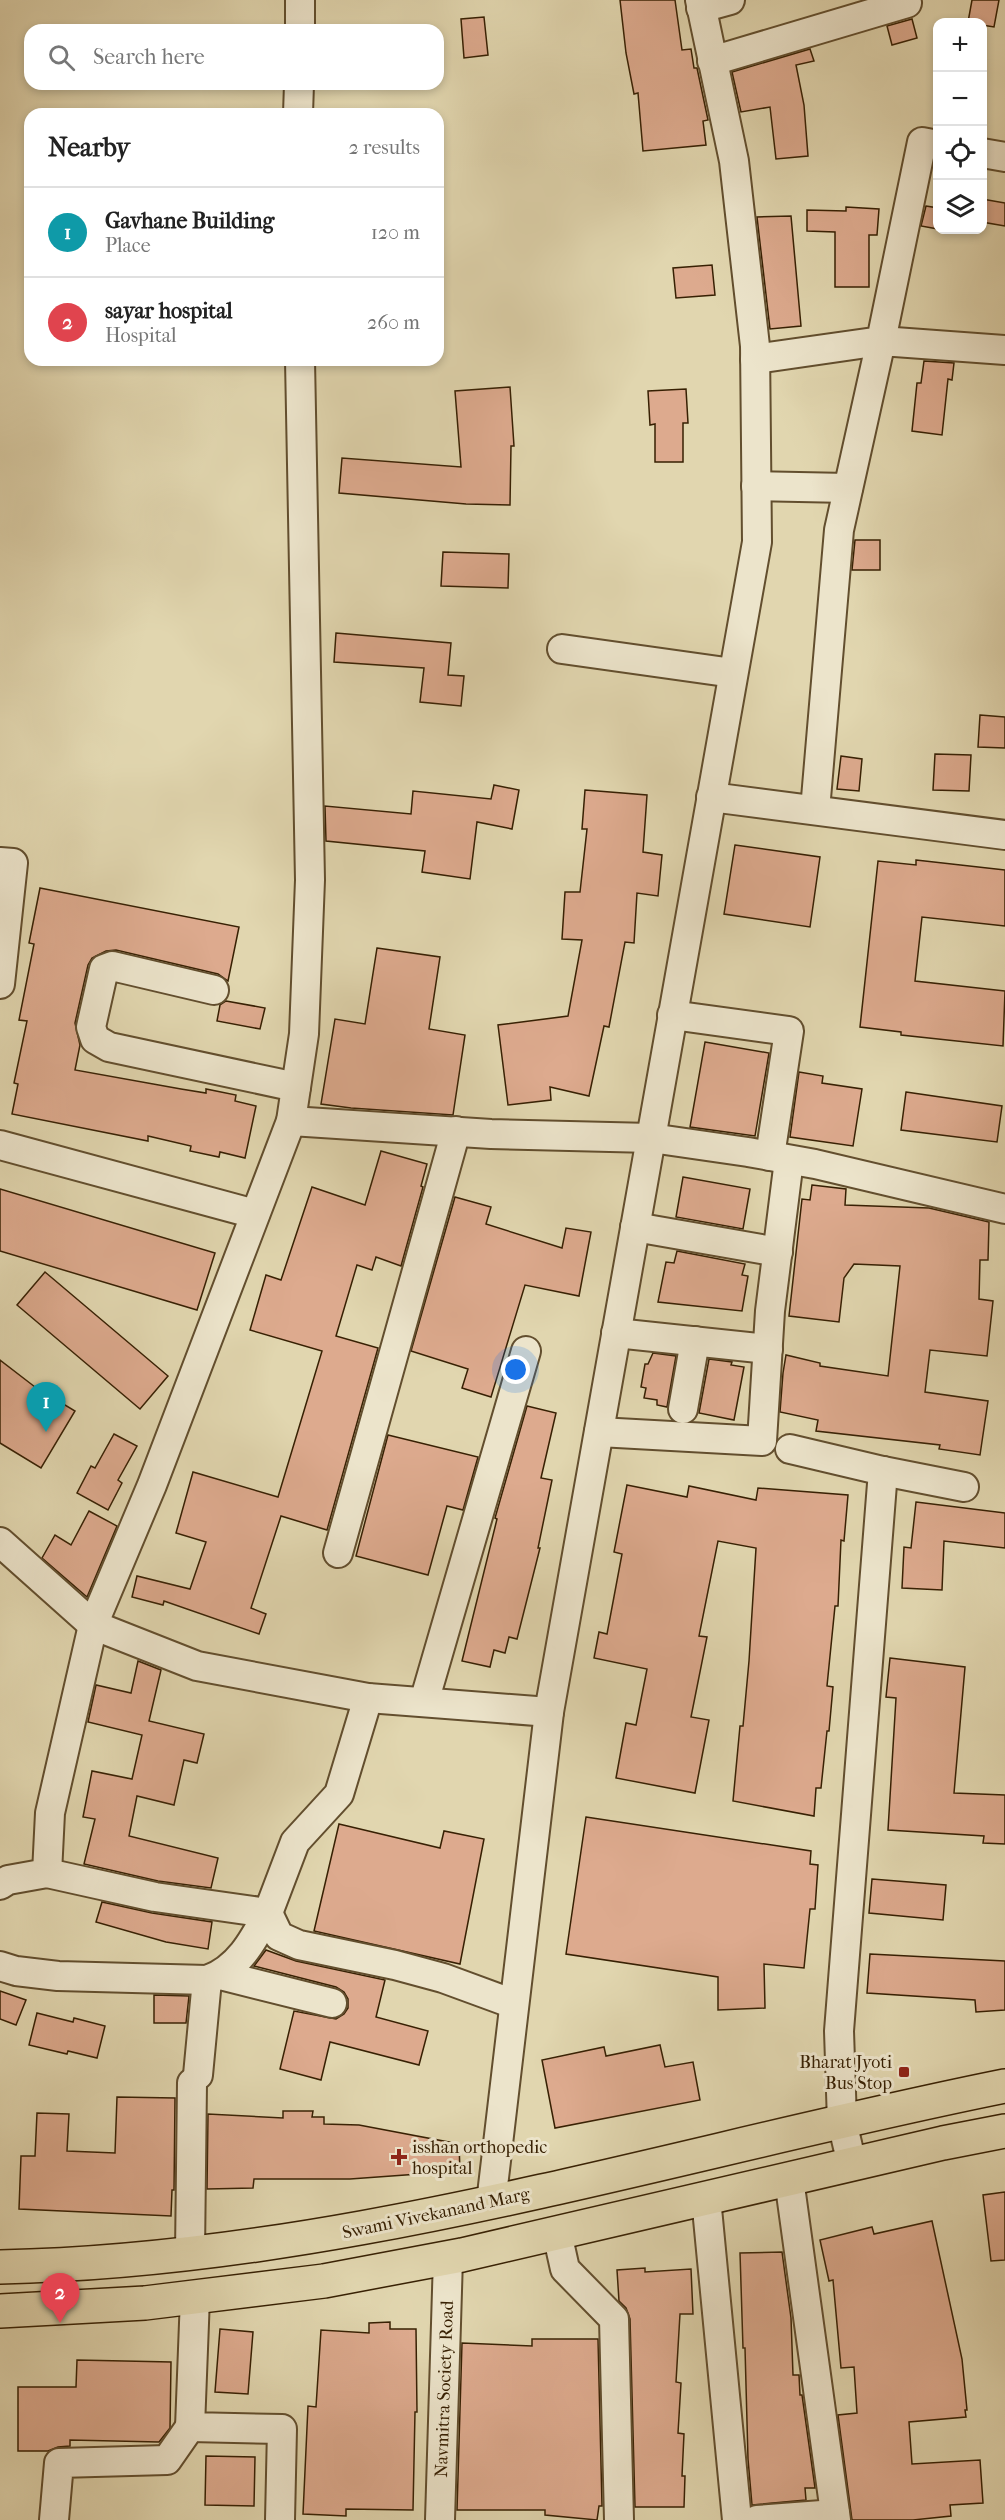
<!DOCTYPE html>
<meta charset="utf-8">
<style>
:root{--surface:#fff;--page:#f6f6f6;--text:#222;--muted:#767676;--line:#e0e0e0;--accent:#7c3aed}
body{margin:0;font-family:"IM FELL French Canon",serif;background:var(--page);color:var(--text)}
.controls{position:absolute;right:18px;top:18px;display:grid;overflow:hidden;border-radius:12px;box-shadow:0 3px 9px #0003}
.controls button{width:54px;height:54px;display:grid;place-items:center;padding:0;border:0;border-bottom:2px solid var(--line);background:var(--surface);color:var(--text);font:30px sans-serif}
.you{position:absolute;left:516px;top:1370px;width:21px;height:21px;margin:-15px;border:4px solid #fff;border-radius:50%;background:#1a73e8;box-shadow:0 0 0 9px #1a73e833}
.badge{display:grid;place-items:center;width:39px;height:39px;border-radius:50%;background:var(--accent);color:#fff;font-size:20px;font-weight:700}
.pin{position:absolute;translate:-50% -50px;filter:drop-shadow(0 2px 3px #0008)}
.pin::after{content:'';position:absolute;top:32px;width:21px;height:18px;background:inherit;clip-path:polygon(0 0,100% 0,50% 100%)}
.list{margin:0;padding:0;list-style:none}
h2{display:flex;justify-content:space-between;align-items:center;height:78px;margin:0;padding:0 24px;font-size:26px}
h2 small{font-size:20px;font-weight:400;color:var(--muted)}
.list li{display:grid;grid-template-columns:39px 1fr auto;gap:18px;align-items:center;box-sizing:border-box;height:90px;padding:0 24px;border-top:2px solid var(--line)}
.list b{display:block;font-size:22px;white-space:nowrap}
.list p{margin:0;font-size:20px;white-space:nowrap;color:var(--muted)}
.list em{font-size:20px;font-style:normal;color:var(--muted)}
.icon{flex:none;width:33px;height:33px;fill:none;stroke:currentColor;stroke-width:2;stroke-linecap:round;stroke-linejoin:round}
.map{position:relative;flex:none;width:1005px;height:2520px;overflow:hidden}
.search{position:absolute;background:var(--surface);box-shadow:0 3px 9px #0003;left:24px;top:24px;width:420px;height:66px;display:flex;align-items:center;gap:15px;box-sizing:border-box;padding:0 21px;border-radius:18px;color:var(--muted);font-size:22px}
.panel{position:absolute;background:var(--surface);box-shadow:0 3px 9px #0003;left:24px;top:108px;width:420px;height:258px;border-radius:18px}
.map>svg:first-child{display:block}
.building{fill:#ddaa8e;stroke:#372003;stroke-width:1.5}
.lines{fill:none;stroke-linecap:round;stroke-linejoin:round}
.minor-casing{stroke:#624e2e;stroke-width:32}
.major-casing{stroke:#372003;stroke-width:36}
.minor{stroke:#ece4cb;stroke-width:28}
.major{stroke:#e1d6af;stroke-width:33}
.poi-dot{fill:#8f2418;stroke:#ece4cb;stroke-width:2}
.labels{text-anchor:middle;stroke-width:6;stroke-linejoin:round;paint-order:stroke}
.poi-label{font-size:18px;fill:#372003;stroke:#ece4cb;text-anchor:end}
.street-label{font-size:18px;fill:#372003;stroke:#ece4cb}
</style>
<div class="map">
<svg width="1005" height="2520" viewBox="0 0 1005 2520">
<rect width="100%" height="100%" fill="#e1d6af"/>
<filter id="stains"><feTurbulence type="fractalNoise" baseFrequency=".00333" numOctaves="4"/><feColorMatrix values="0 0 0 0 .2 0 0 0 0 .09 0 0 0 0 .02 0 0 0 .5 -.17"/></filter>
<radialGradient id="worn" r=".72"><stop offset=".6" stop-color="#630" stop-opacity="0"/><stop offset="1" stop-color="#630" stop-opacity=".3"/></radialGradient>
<g class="building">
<path d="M620 0H675L682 50 691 49 694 68H697L708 120 703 121 706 145 643 151 638 93 634 94 626 53Z"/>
<path d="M972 0H999L994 27 982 25V22H968Z"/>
<path d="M484 17 488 55 464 58 461 19Z"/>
<path d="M912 19 917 38 892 45 887 26Z"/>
<path d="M810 49 814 61 796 65 804 105 808 156 776 159 770 107 741 112 732 72Z"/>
<path d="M982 199 1005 203V226L982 222Z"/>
<path d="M926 206 938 208V229L921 226Z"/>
<path d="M846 207 879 209 877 235H869V287H835V232L807 231V210L846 211Z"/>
<path d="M791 216 801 326 770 329 757 217Z"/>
<path d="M712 265 715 295 676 298 673 268Z"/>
<path d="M924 361 954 363 952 380 948 379 942 435 912 431 917 383H921Z"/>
<path d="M510 387 514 446H511L510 505 466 504 339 493 342 458 461 467 455 391Z"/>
<path d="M686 389 688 423H683V462H655V424L650 425 648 391Z"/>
<path d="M855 540H880V570H852Z"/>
<path d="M443 552 509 554 508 588 441 586Z"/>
<path d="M336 633 451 643 448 675 464 676 461 706 420 702 424 668 334 662Z"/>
<path d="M980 715 1005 717V748L978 747Z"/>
<path d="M935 754 971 755 969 791 933 790Z"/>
<path d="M841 756 862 759 859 791 837 789Z"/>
<path d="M494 785 519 790 512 829 477 822 470 879 422 872 425 851 326 841 325 806 411 814 413 791 491 799Z"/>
<path d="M585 790 647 795 643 852 662 855 658 896 637 893 634 943 625 942 609 1027 604 1026 589 1096 550 1087 551 1100 508 1105 498 1025 568 1016 582 940 562 939 565 892H580L587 829H582Z"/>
<path d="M735 845 820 857 810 927 724 914Z"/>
<path d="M916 860 1005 870V926L922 917 915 981 1005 991 1003 1046 901 1035V1032L860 1027 878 861 916 865Z"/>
<path d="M40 888 239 927 228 981 218 974 116 950 106 951 92 958 88 965 75 1023 80 1045 75 1070 181 1089 206 1093V1089L236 1095 235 1101 256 1106 245 1158 220 1152 219 1157 190 1151 191 1146 148 1136V1141L12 1114 18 1084 14 1083 27 1021 19 1020 34 944 29 943Z"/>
<path d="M377 948 440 957 429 1029 465 1035 453 1115 351 1108 321 1104 335 1019 365 1024Z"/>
<path d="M226 1001 265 1008 260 1029 217 1021 220 1005Z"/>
<path d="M705 1042 769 1053 755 1136 690 1127Z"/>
<path d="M799 1072 823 1076 822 1083 862 1089 853 1146 790 1137Z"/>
<path d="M906 1092 1002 1106 997 1142 901 1130Z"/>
<path d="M381 1151 427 1164 421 1186 423 1187 401 1266 376 1257 372 1270 357 1265 336 1336 378 1348 327 1530 281 1516 251 1608 266 1614 259 1634 164 1601 163 1605 132 1597 137 1576 190 1589 206 1542 176 1533 193 1472 278 1497 322 1351 250 1330 266 1275 281 1280 312 1187 365 1205Z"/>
<path d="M683 1177 750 1189 743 1229 676 1217Z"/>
<path d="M812 1185 846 1189 845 1205 929 1208 989 1222 988 1260H980L979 1299 993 1301 987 1356 930 1350 925 1392 988 1401 980 1455 939 1449 940 1445 816 1431 818 1420 780 1412 783 1373 786 1355 820 1363V1366L888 1376 900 1266 854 1264 844 1278 839 1322 789 1316 802 1199 810 1200Z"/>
<path d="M0 1189 215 1253 197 1310 0 1251Z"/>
<path d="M455 1197 491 1207 486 1224 562 1248 566 1228 591 1232 579 1296 525 1285 491 1397 462 1388 468 1369 411 1351Z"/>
<path d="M677 1251 745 1264 742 1275 748 1276 742 1311 658 1302 666 1262 674 1263Z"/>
<path d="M45 1272 168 1376 140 1409 17 1305Z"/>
<path d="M653 1353 676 1356 667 1407 657 1405V1400L644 1398 646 1388 641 1387 645 1364H648Z"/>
<path d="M709 1359 732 1362 731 1365 744 1367 734 1420 699 1413Z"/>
<path d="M0 1360 35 1387 75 1411 41 1468 0 1443Z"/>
<path d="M527 1406 556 1413 541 1478 552 1480 538 1548H540L517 1639 509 1637 505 1653 494 1650 490 1667 462 1661 497 1519 495 1518Z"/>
<path d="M114 1434 137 1446 118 1480 122 1483 108 1510 77 1493 91 1466 95 1468Z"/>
<path d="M388 1435 478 1457 463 1510 447 1506 428 1575 356 1556Z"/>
<path d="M627 1485 687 1497 689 1486 756 1500 758 1488 848 1495 844 1541 841 1540 838 1606H835L827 1686 833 1687 829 1731H827L821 1788H816L814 1816 733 1801 740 1726H743L749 1661 756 1548 718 1541 699 1636 707 1637 691 1717 709 1720 695 1793 616 1778 626 1723 636 1725 647 1669 594 1658 599 1632 607 1634 622 1554 614 1552Z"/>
<path d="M916 1502 1005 1513V1548L944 1541 942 1590 902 1588 904 1547 911 1548Z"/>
<path d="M89 1511 117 1526 87 1597 42 1558 55 1535 71 1545Z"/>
<path d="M890 1658 965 1667 954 1793 1005 1795V1844L983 1843 984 1836 888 1830 896 1698 886 1697Z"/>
<path d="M138 1661 161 1670 149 1721 204 1734 197 1763 184 1760 174 1805 137 1796 129 1836 218 1858 211 1888 158 1881 84 1864 95 1819 83 1817 92 1771 132 1779 142 1735 88 1722 96 1685 131 1693Z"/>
<path d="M586 1817 811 1851 810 1864 818 1865 815 1909H810L804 1968 764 1964 765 2008 718 2010V1977L566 1954Z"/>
<path d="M339 1824 440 1848 444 1831 484 1839 460 1964 314 1931Z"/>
<path d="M872 1879 946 1885 943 1920 869 1913Z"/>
<path d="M102 1902 152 1913 212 1922 208 1949 166 1942 96 1922Z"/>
<path d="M266 1950 296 1961 385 1980 376 2017 428 2031 419 2065 330 2042 321 2080 280 2069 294 2011 336 2019 344 2014 348 2008V1999L344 1992 336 1987 254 1966Z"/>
<path d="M870 1954 1005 1961V2010L976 2012 975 2000 867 1993Z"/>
<path d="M0 1991 26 2000 16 2025 0 2019Z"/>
<path d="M154 1995 189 1996 186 2023H154Z"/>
<path d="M37 2013 73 2022 74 2018 105 2026 97 2058 68 2051 67 2054 29 2045Z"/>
<path d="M660 2045 665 2067 693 2062 700 2100 555 2128 542 2060 604 2047 606 2056Z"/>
<path d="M117 2097 175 2098 174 2190H172L171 2216 19 2209 21 2156H35L37 2113 69 2114 67 2151 115 2153Z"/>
<path d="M283 2111H313L312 2117H324V2124L359 2125 459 2144 460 2171 350 2179H254L253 2188 207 2189 208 2114 283 2118Z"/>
<path d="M1005 2192V2260L991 2261 983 2195Z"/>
<path d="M932 2221 962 2359 967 2410H965L966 2417 909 2422 912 2464 980 2460 983 2503 950 2505 951 2516 913 2520H852L838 2415 857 2413 854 2367 841 2368 833 2280 829 2281 820 2240 872 2227 874 2234Z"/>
<path d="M782 2252 791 2318 793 2375H799L800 2395H802L815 2488H805L806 2500 752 2505 748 2459 745 2348H743L740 2253Z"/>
<path d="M645 2268V2272L691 2269 693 2314H680L676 2382 681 2383 678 2433 684 2434 682 2476H685L684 2507H635L630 2319 626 2308 619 2301 617 2270Z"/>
<path d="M390 2322V2329H416L417 2412H415L413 2510 346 2509V2516L303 2514 308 2406 316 2407 321 2330 369 2333V2323Z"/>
<path d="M220 2329 253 2332 248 2394 215 2392Z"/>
<path d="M532 2339H598L602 2506H599L597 2520 545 2515V2510H457L462 2343 532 2346Z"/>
<path d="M77 2360 171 2362 170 2428 159 2442 70 2440V2446L58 2447 48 2451H18V2387H76Z"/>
<path d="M206 2456 255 2457 254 2506 205 2505Z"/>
</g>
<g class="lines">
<defs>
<g id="minor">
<path d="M701 8 730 0"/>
<path d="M300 30V0"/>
<path d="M712 61 907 3"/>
<path d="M298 114 299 84"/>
<path d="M982 153 1005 157"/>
<path d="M755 359 881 341 922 142 938 145"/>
<path d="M756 486 848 488"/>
<path d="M562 649 733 673"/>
<path d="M711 797 1005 835"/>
<path d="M815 810 839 530 881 341 1005 350"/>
<path d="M0 862 13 863 0 984"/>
<path d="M214 990 112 966 104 969 91 1027 95 1039 109 1047 296 1087"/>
<path d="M672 1015 789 1031 770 1156"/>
<path d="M291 1121 491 1134 651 1138 748 1152 815 1164 1005 1209"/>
<path d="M0 1145 255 1214"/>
<path d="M635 1227 778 1252"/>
<path d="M616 1333 768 1349"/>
<path d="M683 1409 695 1341"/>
<path d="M599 1432 762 1441 770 1311 789 1160"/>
<path d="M790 1449 883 1471 964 1487"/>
<path d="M0 1542 93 1625 197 1666 368 1698 549 1712"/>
<path d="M338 1553 456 1131"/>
<path d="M424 1702 526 1351"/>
<path d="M47 1873 155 1897 268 1913 295 1842 339 1794 368 1698"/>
<path d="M0 1885 8 1880 47 1873 50 1813 93 1625 152 1485 291 1121 304 1034 310 880 300 360"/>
<path d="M268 1913 279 1936 299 1945 395 1965 443 1978 514 2004"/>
<path d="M0 1966 16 1971 58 1976 207 1980C238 1969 253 1941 268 1913"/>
<path d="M220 1975 332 2003"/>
<path d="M198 2075 207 1980"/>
<path d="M852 2164 842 2122 839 2031 883 1471"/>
<path d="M789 2179 836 2520"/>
<path d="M706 2198 737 2520"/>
<path d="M491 2203 549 1712 757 542 755 346 734 161 700 0"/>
<path d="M557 2233 565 2269 614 2319 619 2520"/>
<path d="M190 2253 192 2083"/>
<path d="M195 2297 190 2427 282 2429 280 2520"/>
<path d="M54 2520 59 2463 167 2460 190 2427"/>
<path d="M440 2520 448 2258"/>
<path d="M757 2520 835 2514"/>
</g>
<g id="major">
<path d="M0 2267C343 2260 671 2153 1005 2086"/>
<path d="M0 2311 145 2303 324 2281 462 2255 943 2143 1005 2131"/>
</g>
</defs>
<use href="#minor" class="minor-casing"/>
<use href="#major" class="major-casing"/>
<use href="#minor" class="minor"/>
<use href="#major" class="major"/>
</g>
<g class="poi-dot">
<rect x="898" y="2066" width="12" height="12" rx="3"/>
<path d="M396 2148h6v6h6v6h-6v6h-6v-6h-6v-6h6z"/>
</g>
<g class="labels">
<g class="poi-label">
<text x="892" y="2068">Bharat Jyoti<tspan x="892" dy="21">Bus Stop</tspan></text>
<text x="412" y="2153" text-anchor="start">isshan orthopedic<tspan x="412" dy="21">hospital</tspan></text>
</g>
<g class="street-label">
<text transform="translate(436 2213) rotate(-12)" y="6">Swami Vivekanand Marg</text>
<text transform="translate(444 2389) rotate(-88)" y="6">Navmitra Society Road</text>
</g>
</g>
<rect width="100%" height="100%" filter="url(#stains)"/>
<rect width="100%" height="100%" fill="url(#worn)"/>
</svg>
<div class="controls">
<button>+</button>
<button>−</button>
<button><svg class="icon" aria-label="locate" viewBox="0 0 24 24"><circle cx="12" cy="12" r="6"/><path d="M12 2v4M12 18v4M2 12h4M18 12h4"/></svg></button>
<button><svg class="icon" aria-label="layers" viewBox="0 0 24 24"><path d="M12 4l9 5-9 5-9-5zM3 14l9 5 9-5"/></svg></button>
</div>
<div class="you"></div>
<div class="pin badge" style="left:46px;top:1432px;background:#0f9aa8">1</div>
<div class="pin badge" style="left:60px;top:2323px;background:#e0444e">2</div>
<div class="search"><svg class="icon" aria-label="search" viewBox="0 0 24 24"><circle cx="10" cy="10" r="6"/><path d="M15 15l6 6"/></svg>Search here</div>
<section class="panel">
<h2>Nearby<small>2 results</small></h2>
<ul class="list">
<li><span class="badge" style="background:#0f9aa8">1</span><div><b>Gavhane Building</b><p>Place</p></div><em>120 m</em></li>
<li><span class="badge" style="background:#e0444e">2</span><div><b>sayar hospital</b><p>Hospital</p></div><em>260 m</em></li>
</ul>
</section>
</div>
